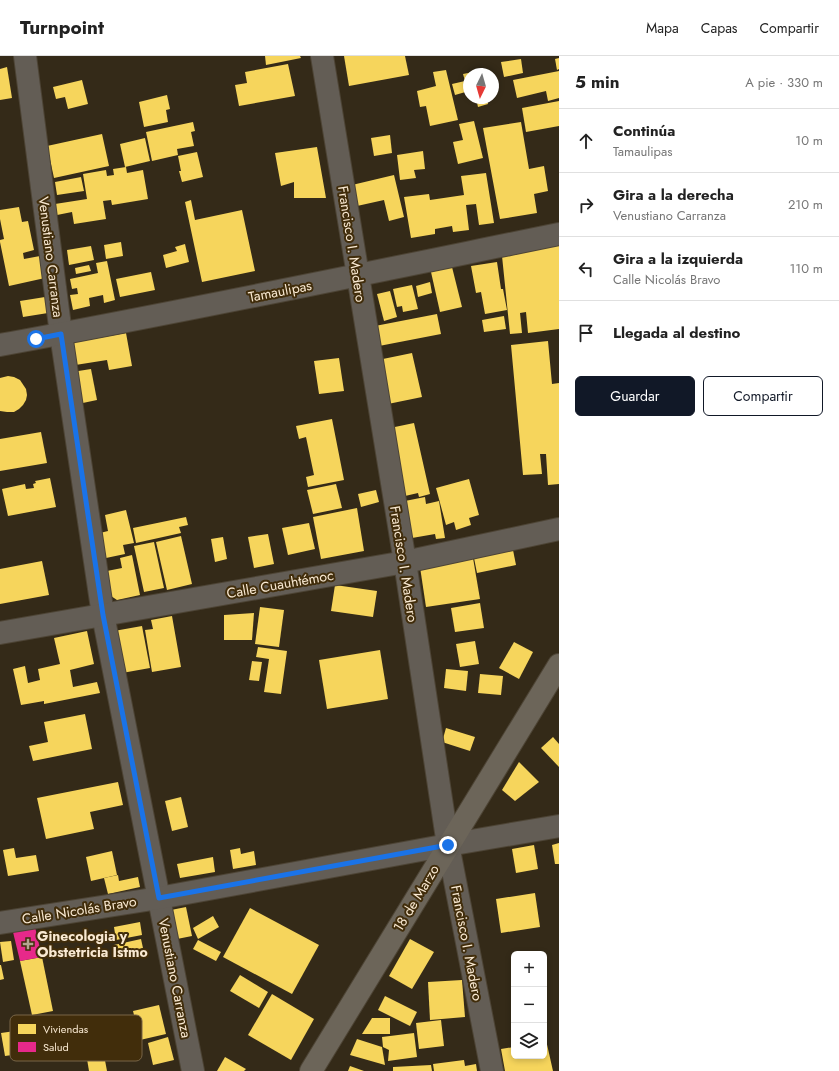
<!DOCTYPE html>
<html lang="es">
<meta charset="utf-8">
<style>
:root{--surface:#fff;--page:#f2f2f2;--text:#222;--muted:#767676;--line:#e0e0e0;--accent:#111827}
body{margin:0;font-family:Jost,sans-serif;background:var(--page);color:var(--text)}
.controls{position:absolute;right:12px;bottom:12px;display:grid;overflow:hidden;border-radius:6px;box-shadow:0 2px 6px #0003}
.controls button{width:36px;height:36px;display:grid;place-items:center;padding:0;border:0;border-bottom:1px solid var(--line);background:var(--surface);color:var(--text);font:20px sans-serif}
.compass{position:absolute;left:463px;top:12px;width:36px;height:36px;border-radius:50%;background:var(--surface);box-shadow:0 2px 6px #0003;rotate:185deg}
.stop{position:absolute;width:12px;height:12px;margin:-9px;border:3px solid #1a73e8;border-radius:50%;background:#fff}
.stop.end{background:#1a73e8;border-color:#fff;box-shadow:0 1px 4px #0008}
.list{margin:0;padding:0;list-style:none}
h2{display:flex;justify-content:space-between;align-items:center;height:52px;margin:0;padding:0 16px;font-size:17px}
h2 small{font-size:13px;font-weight:400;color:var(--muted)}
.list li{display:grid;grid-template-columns:26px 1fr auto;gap:12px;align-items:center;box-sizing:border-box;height:64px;padding:0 16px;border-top:1px solid var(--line)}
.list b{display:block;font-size:15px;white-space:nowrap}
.list p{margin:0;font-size:13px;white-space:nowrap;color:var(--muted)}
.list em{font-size:13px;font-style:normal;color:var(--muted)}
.actions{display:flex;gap:8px;padding:12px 16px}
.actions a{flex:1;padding:9px 0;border:1px solid var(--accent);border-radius:6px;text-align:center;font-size:14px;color:var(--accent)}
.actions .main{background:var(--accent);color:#fff}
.icon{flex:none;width:22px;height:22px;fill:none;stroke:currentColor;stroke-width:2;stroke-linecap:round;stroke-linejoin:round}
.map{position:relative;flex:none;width:559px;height:1015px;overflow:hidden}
header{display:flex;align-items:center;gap:24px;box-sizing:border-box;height:56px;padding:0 20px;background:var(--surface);border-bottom:1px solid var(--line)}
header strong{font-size:19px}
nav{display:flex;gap:22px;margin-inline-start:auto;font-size:14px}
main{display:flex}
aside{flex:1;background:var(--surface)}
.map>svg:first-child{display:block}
.homes{fill:#f6d55c}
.health{fill:#e7298a}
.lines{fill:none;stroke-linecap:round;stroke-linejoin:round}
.minor-casing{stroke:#4d4435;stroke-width:24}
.major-casing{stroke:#4d4435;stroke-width:24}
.minor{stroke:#635d55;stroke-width:22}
.major{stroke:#6c6559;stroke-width:22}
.route{stroke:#1a73e8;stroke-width:5}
.poi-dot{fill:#b4a691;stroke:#412d0b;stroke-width:1.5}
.labels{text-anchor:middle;stroke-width:4;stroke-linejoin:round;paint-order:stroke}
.street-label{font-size:14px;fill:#f9e9d2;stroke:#412d0b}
.poi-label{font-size:14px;font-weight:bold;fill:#f9e9d2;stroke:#412d0b;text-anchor:start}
.key{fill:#412d0b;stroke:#786547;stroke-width:1}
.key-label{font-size:11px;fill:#f9e9d2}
</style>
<header>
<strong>Turnpoint</strong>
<nav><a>Mapa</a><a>Capas</a><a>Compartir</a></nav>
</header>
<main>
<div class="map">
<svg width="559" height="1015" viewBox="0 0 559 1015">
<rect width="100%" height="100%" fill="#342a18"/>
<g class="homes">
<path d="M265 0H300L301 2 266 9Z"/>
<path d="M344 0H405L409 19 349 30Z"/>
<path d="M559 2V13L557 14 555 3Z"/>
<path d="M521 3 523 17 504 21 501 6Z"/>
<path d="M288 8 295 40 239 50 235 29 247 27 245 16Z"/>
<path d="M7 11 12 42 0 44V13Z"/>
<path d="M446 14 458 64 430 70 426 50 420 51 417 35 436 30 433 16Z"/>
<path d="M478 15V18H469V35L455 39 452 28 465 25 463 18Z"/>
<path d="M559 15V42L548 45 546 35 517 42 513 24Z"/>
<path d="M82 24 88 48 68 53 65 41 56 43 53 31Z"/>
<path d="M167 39 170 53 166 54 168 66 144 71 139 46Z"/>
<path d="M476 42H487L488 48 478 51Z"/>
<path d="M559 45V70L526 76 522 52Z"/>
<path d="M474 65 483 102 458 108 453 86 463 84 459 68Z"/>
<path d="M193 66 195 75 191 76 194 90 177 93 178 99 152 105 146 76Z"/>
<path d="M521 66 529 113 544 110 548 135 534 138 537 157 500 163 483 72Z"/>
<path d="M102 78 109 110 54 122 47 90Z"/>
<path d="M390 79 392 97 374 100 371 82Z"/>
<path d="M145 82 150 105 125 111 120 88Z"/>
<path d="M317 91 326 142H294V126L281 130 275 97Z"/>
<path d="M423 95 425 113 414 114 416 122 400 124 397 99Z"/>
<path d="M197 96 203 121 182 126 179 115H181L178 100Z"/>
<path d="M126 111 127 117 143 114 148 143 112 149 111 144 103 145 106 163 74 168 72 156 57 159 55 148 87 143 83 118 106 114 107 120 114 119 113 113Z"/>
<path d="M486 117 494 167 479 169 476 148 466 149 469 174 453 176 452 170 435 173V178L411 182 404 141 429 138 430 144 464 139 461 120Z"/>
<path d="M394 119 404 161 389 165 384 144 357 150 352 129Z"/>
<path d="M81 121 84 135 57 139 55 126Z"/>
<path d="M191 144 195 164 242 154 255 215 202 226 185 146Z"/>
<path d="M19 151 22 166 28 165 34 194 23 197 24 203 40 200 45 222 9 230 0 186V184L4 183 0 163V154Z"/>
<path d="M121 186 123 200 106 203 104 189Z"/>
<path d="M185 188 189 206 166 212 163 199 177 195 175 191Z"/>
<path d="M559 189V273L528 277 526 256 520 257 522 277 510 278 502 200Z"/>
<path d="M91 190 94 204 69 209 67 194Z"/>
<path d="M107 205 115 244 104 247 103 239 89 242 90 250 73 254 70 239 78 238 77 232 72 233 70 223 98 217 96 207Z"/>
<path d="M497 206 501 233H503L507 254 485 258 481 236 476 237 471 210Z"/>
<path d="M89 209 91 215 76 218 75 212Z"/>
<path d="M452 211 462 251 440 256 431 216Z"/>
<path d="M151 216 155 234 120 241 116 223Z"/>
<path d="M430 226 432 237 418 241 416 230Z"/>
<path d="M412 229 418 253 403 256 402 250 397 251 393 233Z"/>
<path d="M390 235 397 261 384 265 377 238Z"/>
<path d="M45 241 48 257 23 261 20 245Z"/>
<path d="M437 258 441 278 379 290 375 270Z"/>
<path d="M504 260 506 273 484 276 482 264Z"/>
<path d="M126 277 132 310 109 314 107 304 69 310 65 288Z"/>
<path d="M548 285 552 328 559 327V428L548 429 546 398H540L542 418 523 419 511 289Z"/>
<path d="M412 297 422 341 388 348 378 304Z"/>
<path d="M339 302 344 335 319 338 314 305Z"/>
<path d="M91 313 97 344 78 348 72 316Z"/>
<path d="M8 320 14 321 20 324 26 333 27 339 26 344 23 349 19 353 14 356H7L0 355V322Z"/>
<path d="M332 363 344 424 308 431 306 421 314 419 306 381 299 383 296 370Z"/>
<path d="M414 367 430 438 419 441 418 437 405 440 390 372Z"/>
<path d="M41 376 47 407 0 415V383Z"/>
<path d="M50 422 56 451 8 460 2 433 25 428 26 433 34 432 33 428 36 427 35 425Z"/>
<path d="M469 423 479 459 469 462 471 469 456 474 454 466 446 469 436 432Z"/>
<path d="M336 428 342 452 313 458 307 434Z"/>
<path d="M376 434 379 446 361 451 358 438Z"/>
<path d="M425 441 426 448 439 445 445 482 436 483 435 478 412 482 405 445Z"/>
<path d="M357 452 364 495 321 503 313 461Z"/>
<path d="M126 454 134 487 123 489 125 498 106 502 100 477 108 475 105 459Z"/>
<path d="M186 461 188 469 179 471 181 477 136 487 133 472Z"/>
<path d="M309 467 315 493 288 499 282 472Z"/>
<path d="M268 478 274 508 254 512 248 481Z"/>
<path d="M181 480 192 528 167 534 156 486Z"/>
<path d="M223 481 227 503 215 506 211 483Z"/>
<path d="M154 486 164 532 144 536 134 490Z"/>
<path d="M513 494 516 509 477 517 474 502Z"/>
<path d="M132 499 140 539 117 544 108 538 102 516 122 512 120 502Z"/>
<path d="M473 502 480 543 426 551 420 511Z"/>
<path d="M42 505 49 539 0 548V513Z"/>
<path d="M335 529 377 535 373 561 331 555Z"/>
<path d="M480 547 484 572 455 576 451 552Z"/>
<path d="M260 551 284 554 279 591 255 588Z"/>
<path d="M254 557 252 584H224V559Z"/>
<path d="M172 560 181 611 152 616 145 574 153 573 151 564Z"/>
<path d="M142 570 150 612 122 617 114 575Z"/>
<path d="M87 575 94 608 70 614 73 631 97 626 100 637 44 648V645L21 649 13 613 25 610 28 627 40 624 38 613 60 608 54 582Z"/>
<path d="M475 585 479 608 460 611 456 588Z"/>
<path d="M514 586 533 596 519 623 499 612Z"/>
<path d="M258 591 287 595 281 638 264 636 269 603 256 601Z"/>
<path d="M380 594 388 643 327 653 319 604Z"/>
<path d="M252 605 262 606 259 625 249 624Z"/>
<path d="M446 613 468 615 466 635 444 632Z"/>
<path d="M480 618 503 620 501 639 478 637Z"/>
<path d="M85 658 92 693 33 705 29 690 48 686 44 666Z"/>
<path d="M446 672 475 681 470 695 442 686Z"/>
<path d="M553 681 559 688V711L541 692Z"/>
<path d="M519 706 539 726 515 745 502 734Z"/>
<path d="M118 726 123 749 90 756 94 773 46 783 37 742Z"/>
<path d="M181 741 188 771 172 775 165 745Z"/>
<path d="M559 787V808H555L552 789Z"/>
<path d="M534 789 538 813 516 817 512 793Z"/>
<path d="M14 792 16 802 36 799 39 815 8 820 3 794Z"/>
<path d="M240 792 241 798 254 795 256 809 233 813 230 794Z"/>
<path d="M112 795 117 819 91 825 86 801Z"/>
<path d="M213 801 215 816 180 822 177 808Z"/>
<path d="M118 819 119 825 138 821 140 831 108 838 104 822Z"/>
<path d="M535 837 540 871 501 877 496 843Z"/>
<path d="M186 851 192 880 177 883 171 854Z"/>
<path d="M250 852 319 889 292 938 223 901Z"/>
<path d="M213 860 219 871 198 883 193 872Z"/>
<path d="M140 866 142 879 116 884 114 871Z"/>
<path d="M141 883 143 892 116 898 114 889Z"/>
<path d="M410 883 434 896 412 933 389 920Z"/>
<path d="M198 884 221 896 216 905 193 893Z"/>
<path d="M11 885 14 904 3 906 0 886Z"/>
<path d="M42 901 53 955 32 959 20 905Z"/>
<path d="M0 909H1L4 923 0 924Z"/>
<path d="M240 919 268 936 259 952 230 935Z"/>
<path d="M462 924 465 961 430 964 428 926Z"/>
<path d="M272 938 314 963 291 1004 248 979Z"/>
<path d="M385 940 417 956 410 970 378 954Z"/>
<path d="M159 949 166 978 140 984 133 955Z"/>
<path d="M372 962H390V978H362Z"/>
<path d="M441 964 444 990 419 993 416 967Z"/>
<path d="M22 974 26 997 5 1000 1 977Z"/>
<path d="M414 977 417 1001 388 1005 389 994 383 991 382 981Z"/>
<path d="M168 981 174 1004 153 1009 148 987Z"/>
<path d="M357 983 382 991 385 1009 350 999Z"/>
<path d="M544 984H546L553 1015H505L501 993 514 991V1000H544Z"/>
<path d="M102 988 107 1015H89L85 991Z"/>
<path d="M225 1001 246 1013 244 1015H217Z"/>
<path d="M464 1004 465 1010 476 1008 477 1015H434L433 1008Z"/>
<path d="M431 1009 432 1015H393V1011Z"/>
<path d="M350 1010 364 1015H348Z"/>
</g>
<path class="health" d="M35 871 42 901 20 905 13 876Z"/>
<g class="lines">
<defs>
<g id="minor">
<path d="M25 0 61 278 103 559 193 1015"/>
<path d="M322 0 405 506 448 789 492 1015"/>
<path d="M0 289C187 255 373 216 559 178"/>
<path d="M0 577 405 506 559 473"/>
<path d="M0 867 159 842 448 789 559 770"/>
</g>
<path id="major" d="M311 1015 559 609"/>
</defs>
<use href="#minor" class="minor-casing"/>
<use href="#major" class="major-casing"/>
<use href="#minor" class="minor"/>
<use href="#major" class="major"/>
</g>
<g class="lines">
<path class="route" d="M36 283 61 278 103 559 159 842 448 789"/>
</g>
<path class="poi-dot" d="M26 882h4v4h4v4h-4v4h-4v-4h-4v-4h4z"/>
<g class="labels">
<g class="street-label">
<text transform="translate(352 188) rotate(81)" y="5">Francisco I. Madero</text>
<text transform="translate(51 201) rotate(83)" y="5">Venustiano Carranza</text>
<text transform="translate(280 235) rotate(-11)" y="5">Tamaulipas</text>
<text transform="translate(404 508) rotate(81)" y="5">Francisco I. Madero</text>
<text transform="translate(280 528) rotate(-10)" y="5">Calle Cuauhtémoc</text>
<text transform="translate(416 842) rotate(-59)" y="5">18 de Marzo</text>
<text transform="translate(79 854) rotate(-9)" y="5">Calle Nicolás Bravo</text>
<text transform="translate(467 887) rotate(79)" y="5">Francisco I. Madero</text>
<text transform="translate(175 922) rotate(79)" y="5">Venustiano Carranza</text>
</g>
<g class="poi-label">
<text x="37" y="885">Ginecologia y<tspan x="37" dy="16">Obstetricia Istmo</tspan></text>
</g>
</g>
<rect x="10" y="959" width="132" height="46" rx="6" class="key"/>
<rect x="18" y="968" width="18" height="10" fill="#f6d55c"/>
<rect x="18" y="986" width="18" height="10" fill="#e7298a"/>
<g class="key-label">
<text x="43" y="977">Viviendas</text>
<text x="43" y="995">Salud</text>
</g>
</svg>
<div class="controls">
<button>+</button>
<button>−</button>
<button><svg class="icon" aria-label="layers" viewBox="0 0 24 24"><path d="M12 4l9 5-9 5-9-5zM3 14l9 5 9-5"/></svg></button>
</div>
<svg class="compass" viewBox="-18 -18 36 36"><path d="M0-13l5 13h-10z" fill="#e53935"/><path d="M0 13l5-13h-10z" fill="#767676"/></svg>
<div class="stop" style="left:36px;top:283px"></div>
<div class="stop end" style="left:448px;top:789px"></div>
</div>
<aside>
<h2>5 min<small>A pie · 330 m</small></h2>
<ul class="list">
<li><svg class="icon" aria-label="ahead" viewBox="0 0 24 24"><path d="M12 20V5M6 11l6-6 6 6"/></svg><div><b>Continúa</b><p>Tamaulipas</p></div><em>10 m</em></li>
<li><svg class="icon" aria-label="right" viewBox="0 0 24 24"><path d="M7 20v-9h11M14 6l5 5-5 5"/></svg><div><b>Gira a la derecha</b><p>Venustiano Carranza</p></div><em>210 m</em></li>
<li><svg class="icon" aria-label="left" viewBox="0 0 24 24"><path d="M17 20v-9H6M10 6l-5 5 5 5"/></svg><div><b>Gira a la izquierda</b><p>Calle Nicolás Bravo</p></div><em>110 m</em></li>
<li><svg class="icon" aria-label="arrive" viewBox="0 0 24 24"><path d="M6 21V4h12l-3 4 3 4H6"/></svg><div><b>Llegada al destino</b></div></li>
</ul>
<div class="actions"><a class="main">Guardar</a><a>Compartir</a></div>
</aside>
</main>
